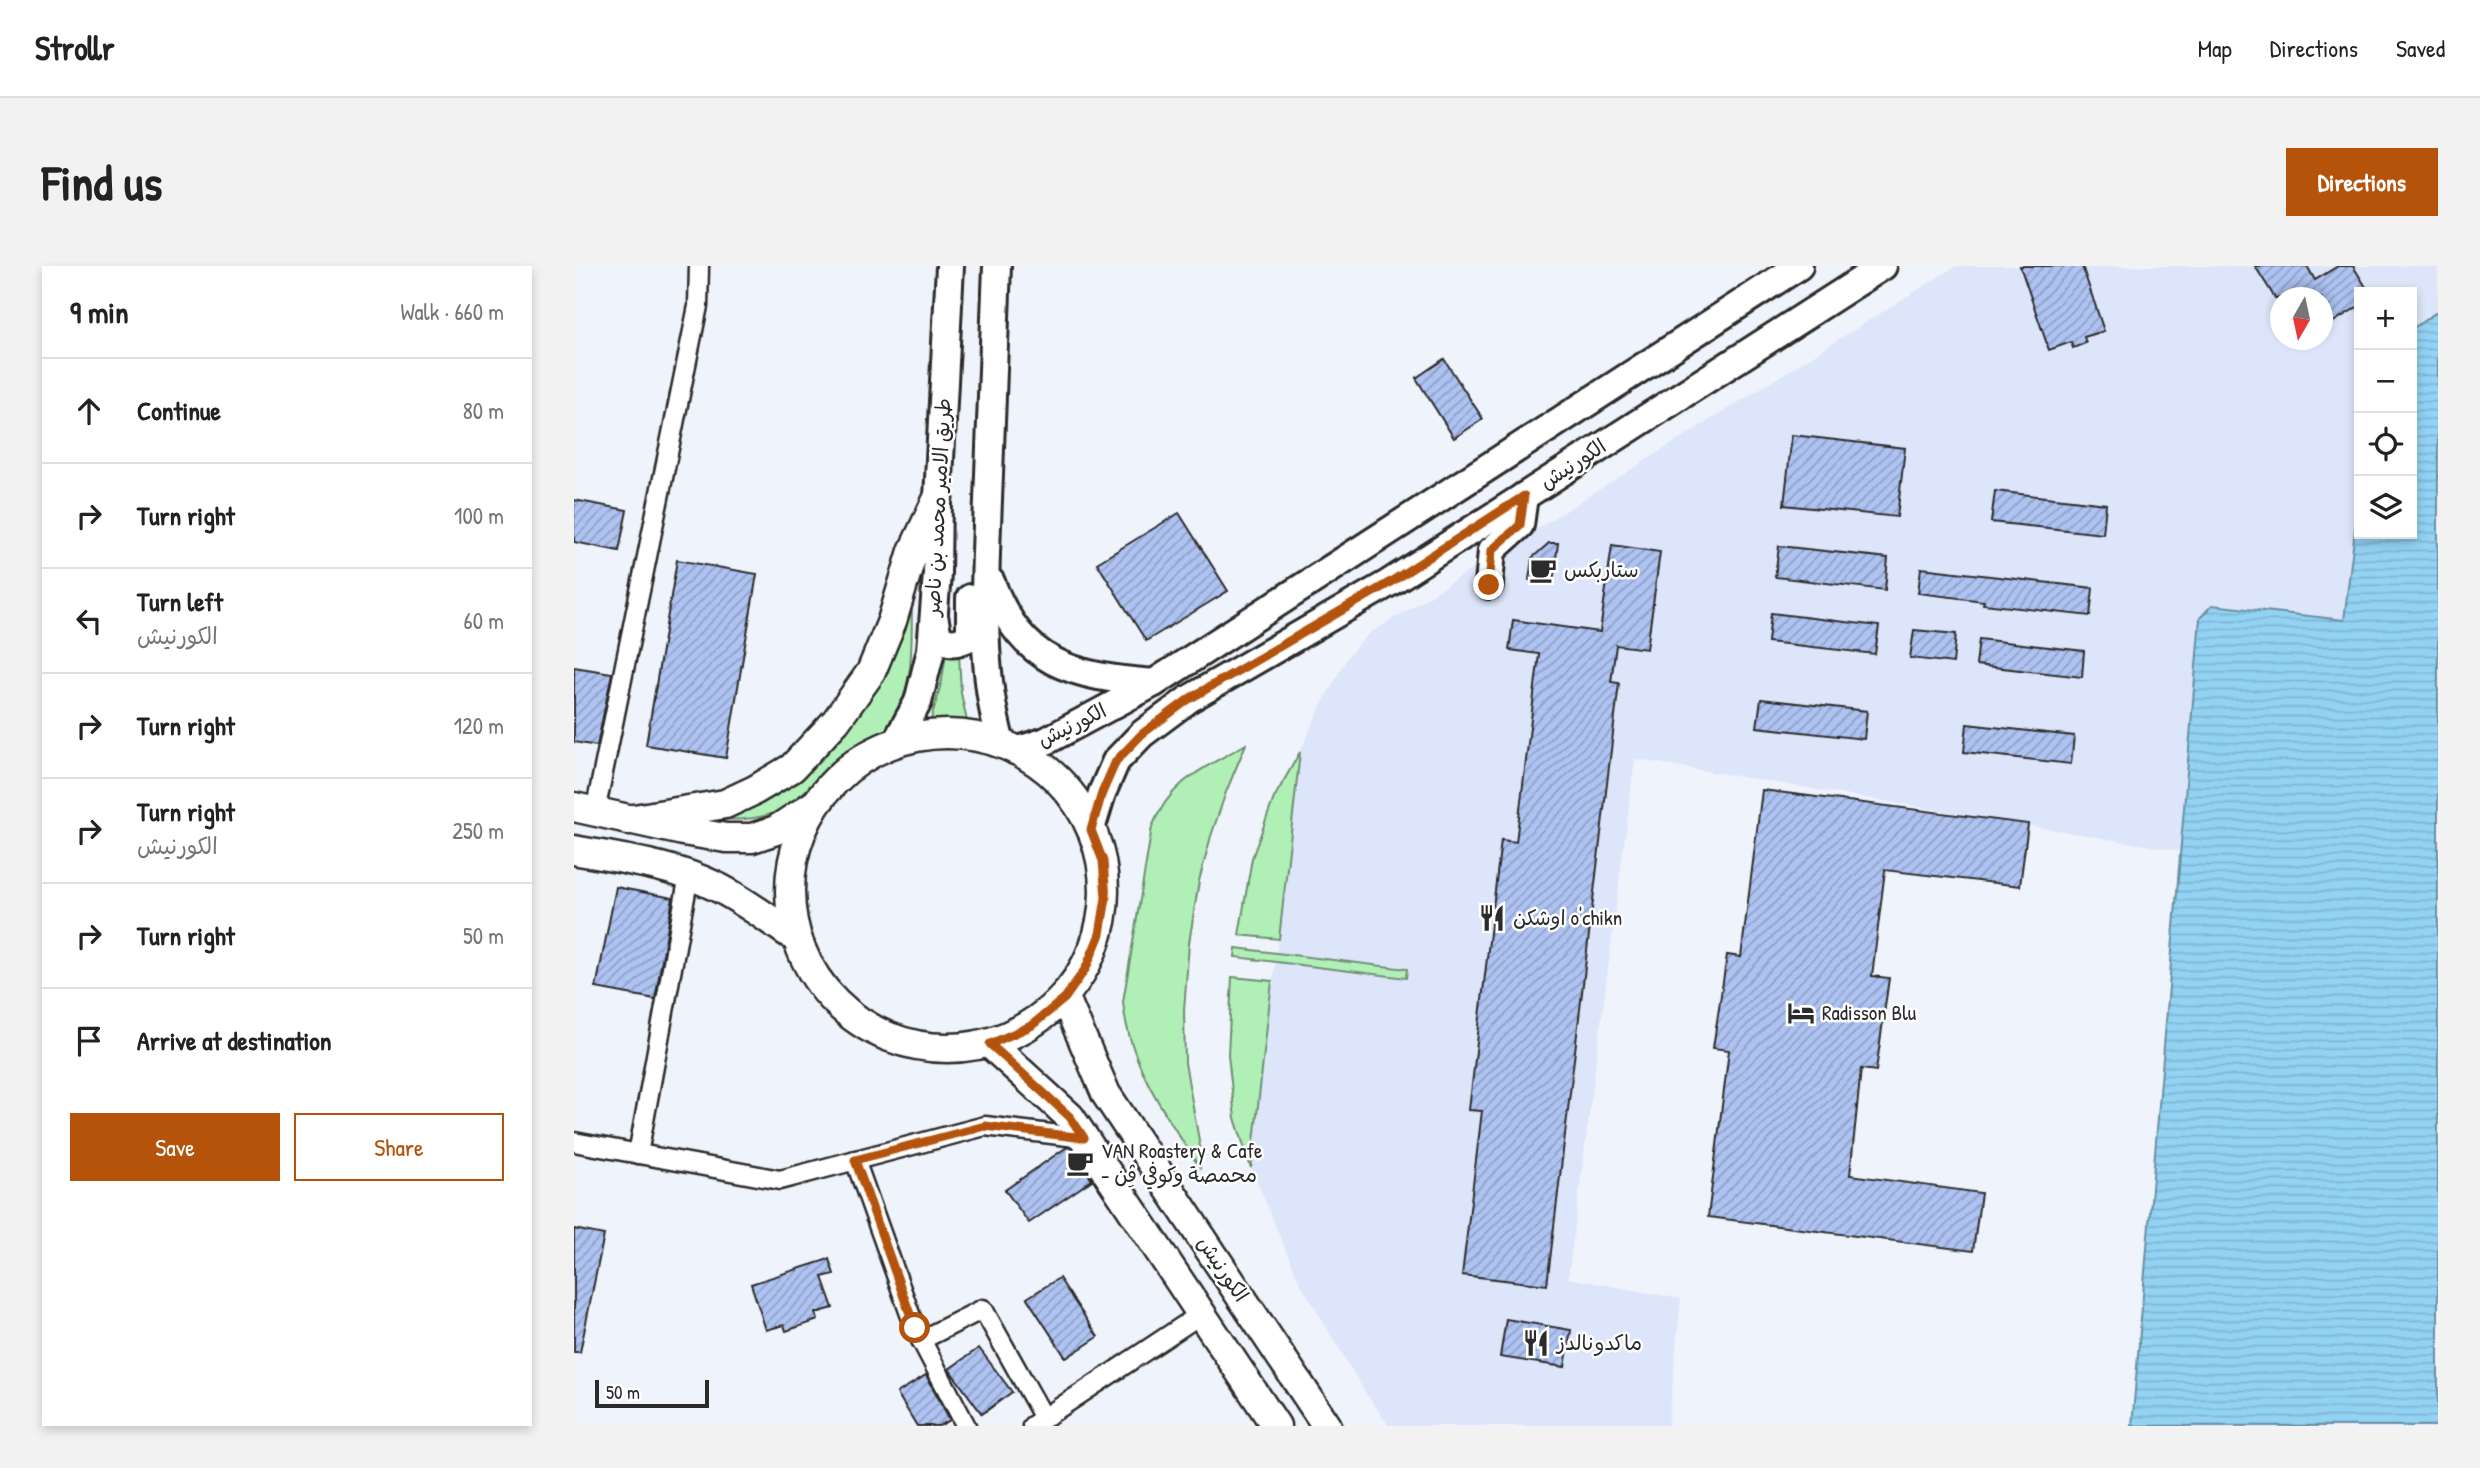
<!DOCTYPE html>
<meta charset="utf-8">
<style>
:root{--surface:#fff;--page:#f2f2f2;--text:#222;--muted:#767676;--line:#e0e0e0;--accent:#b45309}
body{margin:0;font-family:"Patrick Hand","Playpen Sans Arabic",sans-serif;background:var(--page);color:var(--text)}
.controls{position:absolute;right:21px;top:21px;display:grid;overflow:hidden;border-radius:0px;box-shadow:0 4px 10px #0003}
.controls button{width:63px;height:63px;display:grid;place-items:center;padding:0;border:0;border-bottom:2px solid var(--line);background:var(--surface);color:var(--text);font:35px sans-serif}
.compass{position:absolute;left:1696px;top:21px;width:63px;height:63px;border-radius:50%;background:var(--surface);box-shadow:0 4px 10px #0003;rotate:189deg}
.scale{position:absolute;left:21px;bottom:18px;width:114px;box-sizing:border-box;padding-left:7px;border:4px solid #2b2b2b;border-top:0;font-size:19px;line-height:24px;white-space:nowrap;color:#2b2b2b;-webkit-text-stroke:5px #fff;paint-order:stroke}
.stop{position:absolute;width:21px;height:21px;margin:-16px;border:5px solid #b45309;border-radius:50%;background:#fff}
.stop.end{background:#b45309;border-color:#fff;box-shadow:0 2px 7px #0008}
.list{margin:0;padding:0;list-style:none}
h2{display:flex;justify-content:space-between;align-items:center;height:91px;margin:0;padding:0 28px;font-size:30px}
h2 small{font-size:23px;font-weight:400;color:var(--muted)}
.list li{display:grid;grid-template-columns:46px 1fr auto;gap:21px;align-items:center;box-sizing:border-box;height:105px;padding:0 28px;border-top:2px solid var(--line)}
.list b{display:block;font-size:26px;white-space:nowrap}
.list p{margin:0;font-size:23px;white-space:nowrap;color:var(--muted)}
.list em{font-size:23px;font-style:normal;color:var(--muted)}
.actions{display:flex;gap:14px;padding:21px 28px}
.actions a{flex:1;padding:16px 0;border:2px solid var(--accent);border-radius:0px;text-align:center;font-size:24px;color:var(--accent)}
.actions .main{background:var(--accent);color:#fff}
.icon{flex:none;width:38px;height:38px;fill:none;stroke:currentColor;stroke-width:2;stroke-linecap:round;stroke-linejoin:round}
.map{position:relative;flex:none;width:1864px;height:1160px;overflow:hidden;border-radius:0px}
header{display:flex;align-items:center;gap:42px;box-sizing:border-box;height:98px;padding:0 35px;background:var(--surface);border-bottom:2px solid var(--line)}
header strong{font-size:33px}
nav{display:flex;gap:38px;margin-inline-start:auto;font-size:24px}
.intro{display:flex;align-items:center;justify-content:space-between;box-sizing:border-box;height:168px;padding:0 42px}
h1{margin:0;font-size:49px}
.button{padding:18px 32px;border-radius:0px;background:var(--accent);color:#fff;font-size:24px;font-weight:700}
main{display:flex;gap:42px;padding:0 42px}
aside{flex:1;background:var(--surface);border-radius:0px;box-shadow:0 4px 10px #0003}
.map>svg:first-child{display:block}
.built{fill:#dce5f9;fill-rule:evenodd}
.grass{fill:#b0f0b7;stroke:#6e8e71;stroke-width:2}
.water{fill:url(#water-rules);stroke:#698fa3;stroke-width:2}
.building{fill:url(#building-hatch);stroke:#2b2b2b;stroke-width:2}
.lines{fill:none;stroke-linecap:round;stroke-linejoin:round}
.street-casing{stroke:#2b2b2b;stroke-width:23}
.secondary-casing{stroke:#2b2b2b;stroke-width:32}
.primary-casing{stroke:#2b2b2b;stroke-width:33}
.street{stroke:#fff;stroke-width:18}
.secondary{stroke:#fff;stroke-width:26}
.primary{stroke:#fff;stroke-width:28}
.route{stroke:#b45309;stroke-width:9}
.labels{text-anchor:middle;stroke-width:5;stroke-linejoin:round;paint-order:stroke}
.street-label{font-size:21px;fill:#2b2b2b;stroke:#fff}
.poi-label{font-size:21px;fill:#2b2b2b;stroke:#fff;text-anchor:start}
</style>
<header>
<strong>Strollr</strong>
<nav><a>Map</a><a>Directions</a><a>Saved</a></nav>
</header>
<div class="intro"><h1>Find us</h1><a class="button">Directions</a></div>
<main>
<aside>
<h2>9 min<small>Walk · 660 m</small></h2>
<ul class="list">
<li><svg class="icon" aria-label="ahead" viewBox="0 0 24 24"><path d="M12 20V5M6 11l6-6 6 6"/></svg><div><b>Continue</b></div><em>80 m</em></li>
<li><svg class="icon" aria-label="right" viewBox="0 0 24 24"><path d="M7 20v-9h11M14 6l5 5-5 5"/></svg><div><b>Turn right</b></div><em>100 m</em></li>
<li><svg class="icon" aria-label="left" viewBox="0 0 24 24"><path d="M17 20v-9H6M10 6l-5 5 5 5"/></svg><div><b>Turn left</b><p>الكورنيش</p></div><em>60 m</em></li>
<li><svg class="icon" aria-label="right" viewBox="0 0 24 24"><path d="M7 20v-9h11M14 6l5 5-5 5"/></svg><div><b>Turn right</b></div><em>120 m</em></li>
<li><svg class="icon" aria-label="right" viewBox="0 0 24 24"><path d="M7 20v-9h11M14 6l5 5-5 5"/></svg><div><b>Turn right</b><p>الكورنيش</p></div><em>250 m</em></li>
<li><svg class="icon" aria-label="right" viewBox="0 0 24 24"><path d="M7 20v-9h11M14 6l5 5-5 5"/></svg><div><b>Turn right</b></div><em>50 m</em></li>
<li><svg class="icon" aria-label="arrive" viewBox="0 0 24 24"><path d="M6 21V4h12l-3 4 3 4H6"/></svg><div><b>Arrive at destination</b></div></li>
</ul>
<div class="actions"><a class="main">Save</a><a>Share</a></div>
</aside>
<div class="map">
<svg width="1864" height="1160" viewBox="0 0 1864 1160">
<defs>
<pattern id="water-rules" width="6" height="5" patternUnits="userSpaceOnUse" patternTransform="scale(1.75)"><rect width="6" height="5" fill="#92d2f3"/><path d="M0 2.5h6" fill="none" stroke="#7eb4d0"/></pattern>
<pattern id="building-hatch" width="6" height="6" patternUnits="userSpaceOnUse" patternTransform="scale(1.75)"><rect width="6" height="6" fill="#aec3f2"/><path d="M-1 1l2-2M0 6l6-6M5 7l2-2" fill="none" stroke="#8e9fc4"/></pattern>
</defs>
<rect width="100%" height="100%" fill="#eff3fc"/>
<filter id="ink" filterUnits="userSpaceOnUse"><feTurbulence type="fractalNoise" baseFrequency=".0143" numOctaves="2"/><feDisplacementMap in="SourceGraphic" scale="14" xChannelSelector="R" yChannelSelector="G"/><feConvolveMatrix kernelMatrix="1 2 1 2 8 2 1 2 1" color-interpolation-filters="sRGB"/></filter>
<g filter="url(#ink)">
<path class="built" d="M1382 0H1864V45L1838 63V26H1785V231L1770 354 1638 339 1606 585 1061 493 994 1012 1107 1033 1094 1160H815L789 1123 724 1013 677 902 726 486 748 438 774 390 795 368ZM1706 32H1748V74H1706Z"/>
<g class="grass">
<path d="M338 332C337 370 341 413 323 448 311 474 287 479 265 494 246 507 232 527 213 540 188 557 152 555 124 551L191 531Z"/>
<path d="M372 387 385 388 387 427 394 460 374 458 355 461 368 414Z"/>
<path d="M672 478 652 526 637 570 625 615 615 677 610 745 611 797 628 891 626 902C593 851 555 799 549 736L578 561C598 512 630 503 672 478Z"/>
<path d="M726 486 705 673 665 669 678 592 700 532Z"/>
<path d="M662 682 833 703 832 712 661 691Z"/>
<path d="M658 711 698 715 677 902 661 852 654 789Z"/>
</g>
<path class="water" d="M1864 45V1160H1558L1626 352 1638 339 1770 354 1785 231V268H1838V63Z"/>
<g class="building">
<path d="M1446 0H1508L1530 65 1510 71 1512 77 1499 82 1497 76 1475 84Z"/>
<path d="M1681 0H1733L1741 14 1764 0H1779L1795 26H1785V40L1748 63V32H1701Z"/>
<path d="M870 93 909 153 880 172 842 112Z"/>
<path d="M1218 169 1331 182 1323 251 1210 239Z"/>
<path d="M1421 225 1532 238 1529 268 1417 256Z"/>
<path d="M0 234 53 244 45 285 0 276Z"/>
<path d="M605 247 654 325 572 375 523 297Z"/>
<path d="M975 277H984L979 317 955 314 958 292Z"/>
<path d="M1038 279 1086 286 1073 383 1042 379 1037 416 1045 417 973 1019 888 1009 908 845 895 844 927 574 942 576 965 388 935 384 939 354 1026 366Z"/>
<path d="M1205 280 1314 292 1311 324 1201 311Z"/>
<path d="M103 294 183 308 152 492 72 479Z"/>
<path d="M1347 302 1519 322 1516 350 1409 338 1410 335 1344 327Z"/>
<path d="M1197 347 1305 360 1301 388 1194 376Z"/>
<path d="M1340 364 1382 368 1379 397 1336 392Z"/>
<path d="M1405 373 1510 385 1508 411 1402 399Z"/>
<path d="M0 401 38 407 23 480 0 476Z"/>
<path d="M1187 433 1293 445 1290 473 1183 461Z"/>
<path d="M1393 458 1500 470 1497 498 1390 486Z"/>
<path d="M1188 524 1454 558 1446 620 1311 604 1298 710 1315 712 1302 805 1287 803 1276 909 1407 927 1399 985 1134 951 1155 784 1139 782 1153 689 1167 691Z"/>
<path d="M42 621 99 632 81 733 22 722Z"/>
<path d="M493 881 497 882 518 914 455 957 431 924Z"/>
<path d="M0 963 30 969 6 1086H0Z"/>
<path d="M255 993 260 1008 248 1011 259 1042 242 1047 244 1054 212 1065 210 1059 192 1064 177 1018Z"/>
<path d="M485 1012 524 1071 492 1092 453 1032Z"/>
<path d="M932 1053 997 1064 991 1101 926 1091Z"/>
<path d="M405 1082 438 1126 408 1148 375 1103Z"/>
<path d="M352 1109 376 1154 365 1160H343L323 1127Z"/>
</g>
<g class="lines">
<defs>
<g id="street">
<path d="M21 546 124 40 125 0"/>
<path d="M0 876 206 914 411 860 510 872"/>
<path d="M64 888 115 609"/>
<path d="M281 894 341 1062 392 1160"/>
<path d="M347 1074 409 1043 470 1152"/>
<path d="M458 1160 627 1048"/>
</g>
<g id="secondary">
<path d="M423 0C420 78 417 156 414 234 411 314 405 400 427 477"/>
<path d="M417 316C448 399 498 410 580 417"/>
<path d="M915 319 918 284 946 259 950 230"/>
<path d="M360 350 364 371C375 378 380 378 392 373L396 364V332"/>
<path d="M322 476 344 436 357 384 363 307 364 232 376 0"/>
<path d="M442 485 472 475 580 417 1225 0"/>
<path d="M517 563 528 527 542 495 568 468 615 433 815 317 1309 0"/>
</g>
<g id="primary">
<circle cx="373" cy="625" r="157"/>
<path d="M0 541 109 565 152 572H178L202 564 240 539"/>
<path d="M54 554 151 538 181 524 218 502 262 455 297 406 318 355 339 285 364 232"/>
<path d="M0 584C47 593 99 599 143 621 170 634 195 654 221 671"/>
<path d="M491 732 532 828 753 1160"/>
<path d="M416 778 496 851 702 1160"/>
</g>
</defs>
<use href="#street" class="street-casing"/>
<use href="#secondary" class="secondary-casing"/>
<use href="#primary" class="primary-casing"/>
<use href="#street" class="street"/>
<use href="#secondary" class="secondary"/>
<use href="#primary" class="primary"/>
</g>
</g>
<g class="lines" filter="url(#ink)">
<path class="route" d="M341 1062 281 894 411 860 510 872 496 851 416 778 457 760 491 732 512 702 526 668 532 632 529 595 517 564 528 527 542 495 568 468 615 433 815 317 950 230 946 259 918 284 915 319"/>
</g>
<defs>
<symbol id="cafe-bare" viewBox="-9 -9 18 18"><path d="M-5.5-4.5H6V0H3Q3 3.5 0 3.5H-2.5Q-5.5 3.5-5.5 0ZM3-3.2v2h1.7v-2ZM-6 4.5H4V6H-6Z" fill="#2b2b2b" stroke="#fff" stroke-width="2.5" paint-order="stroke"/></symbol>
<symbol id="restaurant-bare" viewBox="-9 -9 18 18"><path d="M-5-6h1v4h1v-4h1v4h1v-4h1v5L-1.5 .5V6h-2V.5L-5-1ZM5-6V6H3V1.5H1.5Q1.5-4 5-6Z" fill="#2b2b2b" stroke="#fff" stroke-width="2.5" paint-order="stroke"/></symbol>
<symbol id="hotel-bare" viewBox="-9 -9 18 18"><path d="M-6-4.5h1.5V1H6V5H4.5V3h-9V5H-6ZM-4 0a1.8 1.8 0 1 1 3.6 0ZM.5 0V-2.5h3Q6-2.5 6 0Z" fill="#2b2b2b" stroke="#fff" stroke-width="2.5" paint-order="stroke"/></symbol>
</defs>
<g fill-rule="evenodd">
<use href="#cafe-bare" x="950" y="285" width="38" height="38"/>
<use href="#restaurant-bare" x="899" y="633" width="38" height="38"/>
<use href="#hotel-bare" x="1208" y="728" width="38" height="38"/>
<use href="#cafe-bare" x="487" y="878" width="38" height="38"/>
<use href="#restaurant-bare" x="943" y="1058" width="38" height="38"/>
</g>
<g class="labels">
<g class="street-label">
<text transform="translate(999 198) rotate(-33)" y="7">الكورنيش</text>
<text transform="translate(364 241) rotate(-87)" y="7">طريق الامير محمد بن ناصر</text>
<text transform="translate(498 459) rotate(-26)" y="7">الكورنيش</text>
<text transform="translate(649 1003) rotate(56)" y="7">الكورنيش</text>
</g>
<g class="poi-label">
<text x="990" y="311">ستاربكس</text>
<text x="939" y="659">اوشكن o'chikn</text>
<text x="1248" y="754">Radisson Blu</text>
<text x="527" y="892">VAN Roastery &amp; Cafe<tspan x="527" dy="24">- محمصة وكوفي ڤِن</tspan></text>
<text x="983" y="1084">ماكدونالدز</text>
</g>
</g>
</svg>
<div class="controls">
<button>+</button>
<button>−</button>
<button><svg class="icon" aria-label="locate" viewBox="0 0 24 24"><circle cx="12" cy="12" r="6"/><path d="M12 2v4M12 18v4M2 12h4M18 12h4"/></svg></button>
<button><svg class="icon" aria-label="layers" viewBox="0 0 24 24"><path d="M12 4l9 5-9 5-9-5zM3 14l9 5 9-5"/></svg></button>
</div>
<svg class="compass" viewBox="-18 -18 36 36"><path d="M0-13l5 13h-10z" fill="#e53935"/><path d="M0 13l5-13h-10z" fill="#767676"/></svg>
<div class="scale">50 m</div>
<div class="stop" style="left:341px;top:1062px"></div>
<div class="stop end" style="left:915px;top:319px"></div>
</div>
</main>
